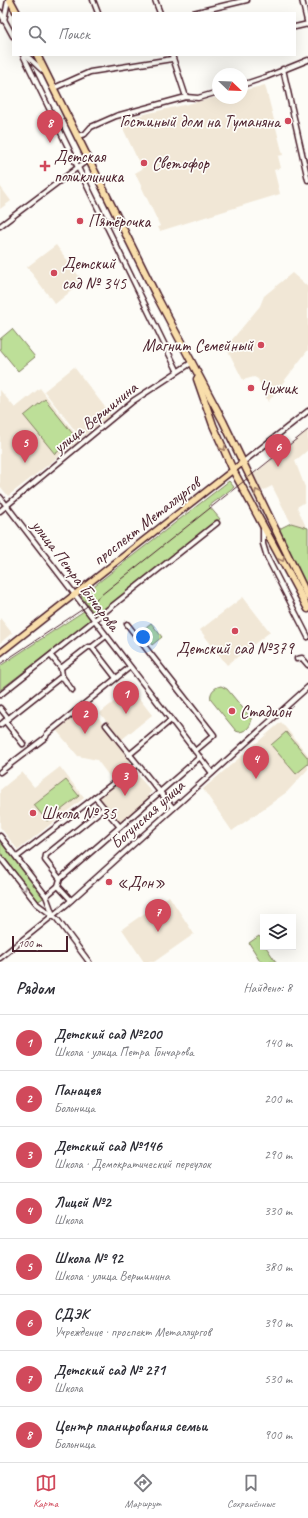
<!DOCTYPE html>
<html lang="ru">
<meta charset="utf-8">
<style>
:root{--surface:#fff;--page:#f2f2f3;--text:#2b2b33;--muted:#7c7c81;--line:#e1e1e2;--accent:#d1495b}
body{margin:0;font-family:Caveat,sans-serif;background:var(--page);color:var(--text)}
.controls{position:absolute;right:12px;bottom:12px;display:grid;overflow:hidden;border-radius:0px;box-shadow:0 4px 16px #0002}
.controls button{width:36px;height:36px;display:grid;place-items:center;padding:0;border:0;border-bottom:1px solid var(--line);background:var(--surface);color:var(--text);font:20px sans-serif}
.compass{position:absolute;left:212px;top:68px;width:36px;height:36px;border-radius:50%;background:var(--surface);box-shadow:0 4px 16px #0002;rotate:113deg}
.scale{position:absolute;left:12px;bottom:10px;width:56px;box-sizing:border-box;padding-left:4px;border:2px solid #4a1f2b;border-top:0;font-size:11px;line-height:14px;white-space:nowrap;color:#4a1f2b;-webkit-text-stroke:3px #fdfcf7;paint-order:stroke}
.you{position:absolute;left:143px;top:637px;width:14px;height:14px;margin:-10px;border:3px solid #fff;border-radius:50%;background:#1a73e8;box-shadow:0 0 0 6px #1a73e833}
.badge{display:grid;place-items:center;width:26px;height:26px;border-radius:50%;background:var(--accent);color:#fff;font-size:13px;font-weight:700}
.pin{position:absolute;translate:-50% -33px;filter:drop-shadow(0 1px 2px #0008)}
.pin::after{content:'';position:absolute;top:21px;width:14px;height:12px;background:inherit;clip-path:polygon(0 0,100% 0,50% 100%)}
.list{margin:0;padding:0;list-style:none}
h2{display:flex;justify-content:space-between;align-items:center;height:52px;margin:0;padding:0 16px;font-size:17px}
h2 small{font-size:13px;font-weight:400;color:var(--muted)}
.list li{display:grid;grid-template-columns:26px 1fr auto;gap:12px;align-items:center;box-sizing:border-box;height:56px;padding:0 16px;border-top:1px solid var(--line)}
.list b{display:block;font-size:15px;white-space:nowrap}
.list p{margin:0;font-size:13px;white-space:nowrap;color:var(--muted)}
.list em{font-size:13px;font-style:normal;color:var(--muted)}
.icon{flex:none;width:22px;height:22px;fill:none;stroke:currentColor;stroke-width:2;stroke-linecap:round;stroke-linejoin:round}
.map{position:relative;flex:none;width:308px;height:962px;overflow:hidden}
.search{position:absolute;background:var(--surface);box-shadow:0 4px 16px #0002;left:12px;right:12px;top:12px;height:44px;display:flex;align-items:center;gap:10px;box-sizing:border-box;padding:0 14px;border-radius:0px;color:var(--muted);font-size:15px}
.sheet{height:500px;background:var(--surface)}
nav{display:flex;justify-content:space-around;align-items:center;box-sizing:border-box;height:56px;border-top:1px solid var(--line);background:var(--surface);font-size:11px;color:var(--muted)}
nav a{display:grid;justify-items:center;gap:2px}
nav .on{color:var(--accent)}
.map>svg:first-child{display:block}
.built{fill:#f1e7d6}
.green{fill:#bddf98;stroke:#847f62}
.lines{fill:none;stroke-linecap:round;stroke-linejoin:round}
.minor-casing{stroke:#4a1f2b;stroke-width:7}
.major-casing{stroke:#4a1f2b;stroke-width:8}
.highway-casing{stroke:#4a1f2b;stroke-width:9}
.minor{stroke:#fdfcf7;stroke-width:4}
.major{stroke:#f9deab;stroke-width:5}
.highway{stroke:#f9deab;stroke-width:6}
.tram{stroke:#4a1f2b;stroke-width:1}
.oneway{stroke:#a27e6b}
.oneway2{stroke:#ac999b}
.poi-dot{fill:#d1495b;stroke:#fdfcf7;stroke-width:1.5}
.labels{text-anchor:middle;stroke-width:3.5;stroke-linejoin:round;paint-order:stroke}
.poi-label{font-size:17px;fill:#4a1f2b;stroke:#fdfcf7;text-anchor:start}
.street-label{font-size:17px;fill:#4a1f2b;stroke:#fdfcf7}
</style>
<div class="map">
<svg width="308" height="962" viewBox="0 0 308 962">
<rect width="100%" height="100%" fill="#fdfcf7"/>
<filter id="ink" filterUnits="userSpaceOnUse"><feTurbulence type="fractalNoise" baseFrequency=".025" numOctaves="2"/><feDisplacementMap in="SourceGraphic" scale="8" xChannelSelector="R" yChannelSelector="G"/><feConvolveMatrix kernelMatrix="1 2 1 2 8 2 1 2 1" color-interpolation-filters="sRGB"/></filter>
<g filter="url(#ink)">
<g class="built">
<path d="M265 85 283 155 278 156 281 168 274 170 280 194 160 231 158 227 160 226 135 173 142 169 119 120 218 97 242 98V91Z"/>
<path d="M0 186 11 201 0 209Z"/>
<path d="M56 245 81 279V283L55 304 27 267Z"/>
<path d="M292 273 308 287V350L268 402 258 379 254 377 243 380 226 347 260 306 264 296Z"/>
<path d="M74 367 111 415 81 438 44 391Z"/>
<path d="M40 388 80 440 8 496 0 486V390L15 408Z"/>
<path d="M308 430V450L295 461 305 487V502L297 507 307 529 291 523 272 486 262 491 253 475Z"/>
<path d="M243 597 270 632 227 665 200 630Z"/>
<path d="M0 618 12 633 0 643Z"/>
<path d="M131 688 152 715 121 740 100 713Z"/>
<path d="M88 704 114 738 132 764 112 780 97 760 78 756 57 731 58 727Z"/>
<path d="M281 722 308 755V769L287 792 232 831 203 789Z"/>
<path d="M60 767 84 798 18 850 0 827V790L22 772 34 787Z"/>
<path d="M133 770 152 792 148 795 150 797 120 823 99 798Z"/>
<path d="M169 896 194 934 154 962H144L122 929Z"/>
</g>
<g class="green">
<path d="M12 329 35 357 18 371 0 349V339Z"/>
<path d="M45 399 76 438 55 454 24 416Z"/>
<path d="M229 481 234 487 209 506 220 519 97 617 81 596Z"/>
<path d="M291 523 308 528V589L279 533 281 528Z"/>
<path d="M84 611 91 620 0 690V666Z"/>
<path d="M151 623 162 637 152 645 141 631Z"/>
<path d="M221 686 227 689 251 718C252 726 247 731 239 732L236 731 211 700C209 693 214 687 221 686Z"/>
<path d="M286 732 308 758V764L296 774 271 745Z"/>
<path d="M66 780 79 796 47 821 34 805Z"/>
<path d="M0 838 45 897 37 902 0 855Z"/>
<path d="M259 936 263 942V947H266L276 962H261L249 943Z"/>
</g>
<g class="lines">
<defs>
<g id="minor">
<path d="M93 0 98 13"/>
<path d="M155 0 160 13"/>
<path d="M302 0 308 25"/>
<path d="M0 12 13 36"/>
<path d="M193 13 247 0"/>
<path d="M4 21 8 0"/>
<path d="M295 27 308 24"/>
<path d="M23 55 177 370"/>
<path d="M26 55 43 71"/>
<path d="M172 55 186 97"/>
<path d="M283 69 308 180"/>
<path d="M242 85 266 77 308 60"/>
<path d="M54 88 90 72 172 59"/>
<path d="M77 136 85 134 91 127 116 116 186 97 198 98 218 92"/>
<path d="M103 219 121 226"/>
<path d="M0 226 89 159"/>
<path d="M242 463 308 411"/>
<path d="M0 497 212 773"/>
<path d="M0 511 133 401 191 363"/>
<path d="M263 528V544L267 557 308 637"/>
<path d="M127 624 214 735 195 751"/>
<path d="M92 647 106 636"/>
<path d="M51 656 61 668 62 676 72 690"/>
<path d="M297 659 302 658 308 665"/>
<path d="M61 668 88 647H92L116 678"/>
<path d="M0 695 217 523"/>
<path d="M0 708 8 718"/>
<path d="M5 721 23 744"/>
<path d="M0 725 62 676"/>
<path d="M106 725 173 808"/>
<path d="M129 755 171 720"/>
<path d="M0 772 46 737 47 734 130 667"/>
<path d="M95 797 120 827"/>
<path d="M0 836 46 896 53 915"/>
<path d="M0 857 37 904 57 919 89 962"/>
<path d="M17 857 137 765"/>
<path d="M60 879 45 860 46 855 104 808"/>
<path d="M46 896 58 886"/>
<path d="M71 900 58 886 60 879 200 757"/>
<path d="M0 958 67 904 308 687"/>
</g>
<path id="major" d="M0 653 242 463"/>
<g id="highway">
<path d="M10 0 17 13"/>
<path d="M37 55 156 295 223 421 308 597"/>
<path d="M197 379 213 425 233 470 308 609"/>
</g>
</defs>
<use href="#minor" class="minor-casing"/>
<use href="#major" class="major-casing"/>
<use href="#highway" class="highway-casing"/>
<use href="#minor" class="minor"/>
<use href="#major" class="major"/>
<use href="#highway" class="highway"/>
<path class="tram" d="M0 664 86 607 308 430"/>
</g>
<defs><path id="oneway-chevron" d="M-2-3.5L2.5 0L-2 3.5" fill="none" stroke-width="1.6" stroke-linecap="round" stroke-linejoin="round"/></defs>
<g class="oneway">
<use href="#oneway-chevron" transform="translate(223 448) rotate(65)"/>
<use href="#oneway-chevron" transform="translate(257 492) rotate(-117)"/>
<use href="#oneway-chevron" transform="translate(282 559) rotate(62)"/>
</g>
<use class="oneway2" href="#oneway-chevron" transform="translate(24 888) rotate(52)"/>
</g>
<g class="poi-dot">
<circle cx="288" cy="121" r="4"/>
<circle cx="144" cy="163" r="4"/>
<path d="M43 160h4v4h4v4h-4v4h-4v-4h-4v-4h4z"/>
<circle cx="80" cy="221" r="4"/>
<circle cx="54" cy="273" r="4"/>
<circle cx="261" cy="345" r="4"/>
<circle cx="251" cy="388" r="4"/>
<circle cx="235" cy="631" r="4"/>
<circle cx="232" cy="711" r="4"/>
<circle cx="33" cy="813" r="4"/>
<circle cx="109" cy="882" r="4"/>
</g>
<g class="labels">
<g class="poi-label">
<text x="280" y="127" text-anchor="end">Гостиный дом на Туманяна</text>
<text x="54" y="162">Детская<tspan x="54" dy="20">поликлиника</tspan></text>
<text x="152" y="169">Светофор</text>
<text x="88" y="227">Пятёрочка</text>
<text x="62" y="269">Детский<tspan x="62" dy="20">сад № 345</tspan></text>
<text x="253" y="351" text-anchor="end">Магнит Семейный</text>
<text x="259" y="394">Чижик</text>
<text x="235" y="654" text-anchor="middle">Детский сад №379</text>
<text x="240" y="717">Стадион</text>
<text x="41" y="819">Школа № 35</text>
<text x="117" y="888">«Дон»</text>
</g>
<g class="street-label">
<text transform="translate(95 417) rotate(-39)" y="6">улица Вершинина</text>
<text transform="translate(146 521) rotate(-38)" y="6">проспект Металлургов</text>
<text transform="translate(76 575) rotate(53)" y="6">улица Петра Гончарова</text>
<text transform="translate(147 814) rotate(-42)" y="6">Богунская улица</text>
</g>
</g>
</svg>
<div class="controls">
<button><svg class="icon" aria-label="layers" viewBox="0 0 24 24"><path d="M12 4l9 5-9 5-9-5zM3 14l9 5 9-5"/></svg></button>
</div>
<svg class="compass" viewBox="-18 -18 36 36"><path d="M0-13l5 13h-10z" fill="#e53935"/><path d="M0 13l5-13h-10z" fill="#7c7c81"/></svg>
<div class="scale">100 m</div>
<div class="you"></div>
<div class="pin badge" style="left:126px;top:714px">1</div>
<div class="pin badge" style="left:85px;top:734px">2</div>
<div class="pin badge" style="left:125px;top:796px">3</div>
<div class="pin badge" style="left:256px;top:779px">4</div>
<div class="pin badge" style="left:25px;top:463px">5</div>
<div class="pin badge" style="left:278px;top:467px">6</div>
<div class="pin badge" style="left:158px;top:932px">7</div>
<div class="pin badge" style="left:50px;top:143px">8</div>
<div class="search"><svg class="icon" aria-label="search" viewBox="0 0 24 24"><circle cx="10" cy="10" r="6"/><path d="M15 15l6 6"/></svg>Поиск</div>
</div>
<section class="sheet">
<h2>Рядом<small>Найдено: 8</small></h2>
<ul class="list">
<li><span class="badge">1</span><div><b>Детский сад №200</b><p>Школа · улица Петра Гончарова</p></div><em>140 m</em></li>
<li><span class="badge">2</span><div><b>Панацея</b><p>Больница</p></div><em>200 m</em></li>
<li><span class="badge">3</span><div><b>Детский сад №146</b><p>Школа · Демократический переулок</p></div><em>290 m</em></li>
<li><span class="badge">4</span><div><b>Лицей №2</b><p>Школа</p></div><em>330 m</em></li>
<li><span class="badge">5</span><div><b>Школа № 92</b><p>Школа · улица Вершинина</p></div><em>380 m</em></li>
<li><span class="badge">6</span><div><b>СДЭК</b><p>Учреждение · проспект Металлургов</p></div><em>390 m</em></li>
<li><span class="badge">7</span><div><b>Детский сад № 271</b><p>Школа</p></div><em>530 m</em></li>
<li><span class="badge">8</span><div><b>Центр планирования семьи</b><p>Больница</p></div><em>900 m</em></li>
</ul>
</section>
<nav>
<a class="on"><svg class="icon" aria-label="map" viewBox="0 0 24 24"><path d="M3 6l6-2 6 2 6-2v14l-6 2-6-2-6 2zM9 4v14M15 6v14"/></svg>Карта</a>
<a><svg class="icon" aria-label="directions" viewBox="0 0 24 24"><path d="M12 3l9 9-9 9-9-9zM9 14v-3h6M13 9l2 2-2 2"/></svg>Маршрут</a>
<a><svg class="icon" aria-label="saved" viewBox="0 0 24 24"><path d="M7 4h10v16l-5-4-5 4z"/></svg>Сохранённые</a>
</nav>
